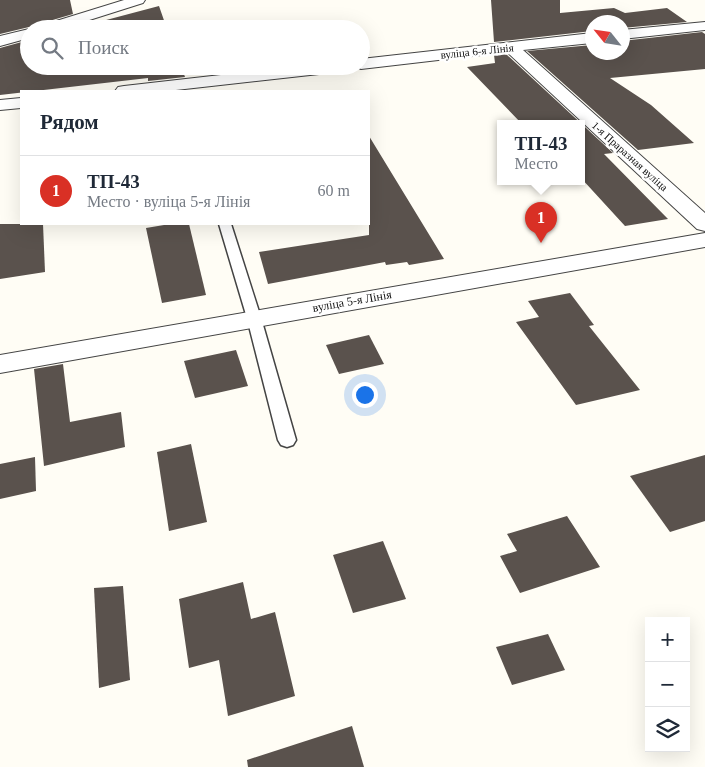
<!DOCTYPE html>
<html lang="ru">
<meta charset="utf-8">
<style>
:root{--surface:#fff;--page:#f2f2f3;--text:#1f2937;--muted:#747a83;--line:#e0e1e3;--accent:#d93025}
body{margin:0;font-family:"Times New Roman",serif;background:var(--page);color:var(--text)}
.controls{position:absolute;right:15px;bottom:15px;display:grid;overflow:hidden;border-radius:0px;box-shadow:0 5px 20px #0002}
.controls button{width:45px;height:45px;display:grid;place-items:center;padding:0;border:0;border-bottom:1px solid var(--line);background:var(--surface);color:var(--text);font:25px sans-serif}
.compass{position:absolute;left:585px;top:15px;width:45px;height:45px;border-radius:50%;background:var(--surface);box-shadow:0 5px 20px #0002;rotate:300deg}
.you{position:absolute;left:364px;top:394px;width:18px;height:18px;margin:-12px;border:4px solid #fff;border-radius:50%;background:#1a73e8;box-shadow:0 0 0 8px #1a73e833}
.badge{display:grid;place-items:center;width:32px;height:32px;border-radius:50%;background:var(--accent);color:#fff;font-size:16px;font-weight:700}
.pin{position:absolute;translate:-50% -41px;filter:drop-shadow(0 1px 2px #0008)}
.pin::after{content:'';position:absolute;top:26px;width:18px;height:15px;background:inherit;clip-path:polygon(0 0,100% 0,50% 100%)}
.popup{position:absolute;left:497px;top:120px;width:88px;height:65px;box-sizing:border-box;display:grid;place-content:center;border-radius:0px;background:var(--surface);filter:drop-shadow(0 1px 4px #0005);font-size:16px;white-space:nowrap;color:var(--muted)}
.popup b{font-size:19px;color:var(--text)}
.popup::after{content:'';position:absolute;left:50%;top:100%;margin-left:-10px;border:10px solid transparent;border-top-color:var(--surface)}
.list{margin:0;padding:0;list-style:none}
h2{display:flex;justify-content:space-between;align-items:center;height:65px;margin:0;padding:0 20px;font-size:21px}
h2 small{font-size:16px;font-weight:400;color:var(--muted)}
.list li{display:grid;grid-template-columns:32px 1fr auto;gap:15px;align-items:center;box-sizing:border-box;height:70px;padding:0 20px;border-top:1px solid var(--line)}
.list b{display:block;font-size:19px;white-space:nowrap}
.list p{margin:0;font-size:16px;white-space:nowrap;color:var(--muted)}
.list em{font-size:16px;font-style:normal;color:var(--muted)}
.icon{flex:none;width:28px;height:28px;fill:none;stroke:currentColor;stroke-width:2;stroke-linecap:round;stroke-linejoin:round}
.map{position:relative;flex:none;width:705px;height:767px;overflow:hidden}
.search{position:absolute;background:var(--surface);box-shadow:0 5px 20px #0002;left:20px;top:20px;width:350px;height:55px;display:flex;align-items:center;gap:12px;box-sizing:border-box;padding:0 18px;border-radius:28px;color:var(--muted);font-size:19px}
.panel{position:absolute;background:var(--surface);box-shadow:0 5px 20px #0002;left:20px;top:90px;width:350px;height:135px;border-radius:0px}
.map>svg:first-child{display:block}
.building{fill:#5a524d}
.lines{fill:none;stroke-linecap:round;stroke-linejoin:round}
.service-casing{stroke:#444;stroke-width:3}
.minor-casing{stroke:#444;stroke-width:2}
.service{fill:#fff;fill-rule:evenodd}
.minor{fill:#fff;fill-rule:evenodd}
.labels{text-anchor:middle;stroke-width:5;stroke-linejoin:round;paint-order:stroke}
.far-street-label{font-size:11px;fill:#111;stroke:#fff}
.street-label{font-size:12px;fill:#111;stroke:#fff}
</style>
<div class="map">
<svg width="705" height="767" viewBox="0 0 705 767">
<rect width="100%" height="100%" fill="#fffdf5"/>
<g class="building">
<path d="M0 0H70L73 14 39 24 36 29 29 27 0 34Z"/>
<path d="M491 0H560V13L614 8 625 13 667 8 687 22 622 28V22H592V31L494 42Z"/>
<path d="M159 6 167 29H68L76 26V28Z"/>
<path d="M702 32 705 34V69L610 78 651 105 694 143 638 150 527 51 592 45V52H622V41Z"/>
<path d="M29 40V66H181L185 77 148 81V78L0 95V48Z"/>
<path d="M506 54 613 153 604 154 668 219 625 226 581 178V124H522L467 67 495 63 494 55Z"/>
<path d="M369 136 444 259 409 265 407 262 386 265 385 262 268 284 259 252 369 235Z"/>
<path d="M0 224H43L45 272 0 279Z"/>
<path d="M170 224H189L206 295 162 303 146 228Z"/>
<path d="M570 293 594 325 589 326 640 390 576 405 516 322 539 317 528 301Z"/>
<path d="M369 335 384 364 339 374 326 345Z"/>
<path d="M236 350 248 386 195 398 184 361Z"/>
<path d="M63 364 70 422 121 412 125 447 44 466 34 369Z"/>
<path d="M191 444 207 522 169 531 157 452Z"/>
<path d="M705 455V521L670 532 630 476Z"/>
<path d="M35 457 36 491 0 499V464Z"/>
<path d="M567 516 600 567 520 593 500 556 517 551 507 534Z"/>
<path d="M383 541 406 599 353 613 333 555Z"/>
<path d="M243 582 251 619 275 612 295 696 228 716 219 660 189 668 179 599Z"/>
<path d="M123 586 130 680 99 688 94 588Z"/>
<path d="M548 634 565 670 512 685 496 647Z"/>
<path d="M352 726 364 767H248L247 760Z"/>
</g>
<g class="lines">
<defs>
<path id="service" d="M219 224H231L261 318 296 440 293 445 287 447 281 445 278 440 247 318Z"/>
<g id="minor">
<path d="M124 0H145L143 3 61 29H38L40 26Z"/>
<path d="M705 22V30L622 39V30Z"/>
<path d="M29 29V38L0 46V36Z"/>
<path d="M592 33V43L523 50 705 213V231L697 229 507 52 361 69 355 66H361V59Z"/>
<path d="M300 66H354L352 69 346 71 167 91H115L118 87 124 86Z"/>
<path d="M21 98V108L0 110V100Z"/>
<path d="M705 233V247L0 373V355Z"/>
</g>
</defs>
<use href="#service" class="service-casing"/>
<use href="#minor" class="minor-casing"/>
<use href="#service" class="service"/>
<use href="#minor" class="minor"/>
</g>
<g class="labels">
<g class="far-street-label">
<text transform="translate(477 51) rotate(-6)" y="4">вуліца 6-я Лінія</text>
<text transform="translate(630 156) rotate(42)" y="4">1-я Праразная вуліца</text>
</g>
<g class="street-label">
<text transform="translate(352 301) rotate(-10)" y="4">вуліца 5-я Лінія</text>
</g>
</g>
</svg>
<div class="controls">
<button>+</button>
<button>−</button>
<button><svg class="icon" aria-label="layers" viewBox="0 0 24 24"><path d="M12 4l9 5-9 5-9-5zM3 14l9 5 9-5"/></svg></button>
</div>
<svg class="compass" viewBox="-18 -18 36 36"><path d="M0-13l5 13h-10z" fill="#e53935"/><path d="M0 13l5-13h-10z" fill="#747a83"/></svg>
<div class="you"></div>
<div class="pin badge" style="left:541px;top:243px">1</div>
<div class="popup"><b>ТП-43</b>Место</div>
<div class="search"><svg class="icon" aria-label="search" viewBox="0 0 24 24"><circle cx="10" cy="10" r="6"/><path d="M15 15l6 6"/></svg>Поиск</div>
<section class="panel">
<h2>Рядом<small></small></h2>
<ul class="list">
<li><span class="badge">1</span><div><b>ТП-43</b><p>Место · вуліца 5-я Лінія</p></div><em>60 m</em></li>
</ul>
</section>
</div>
